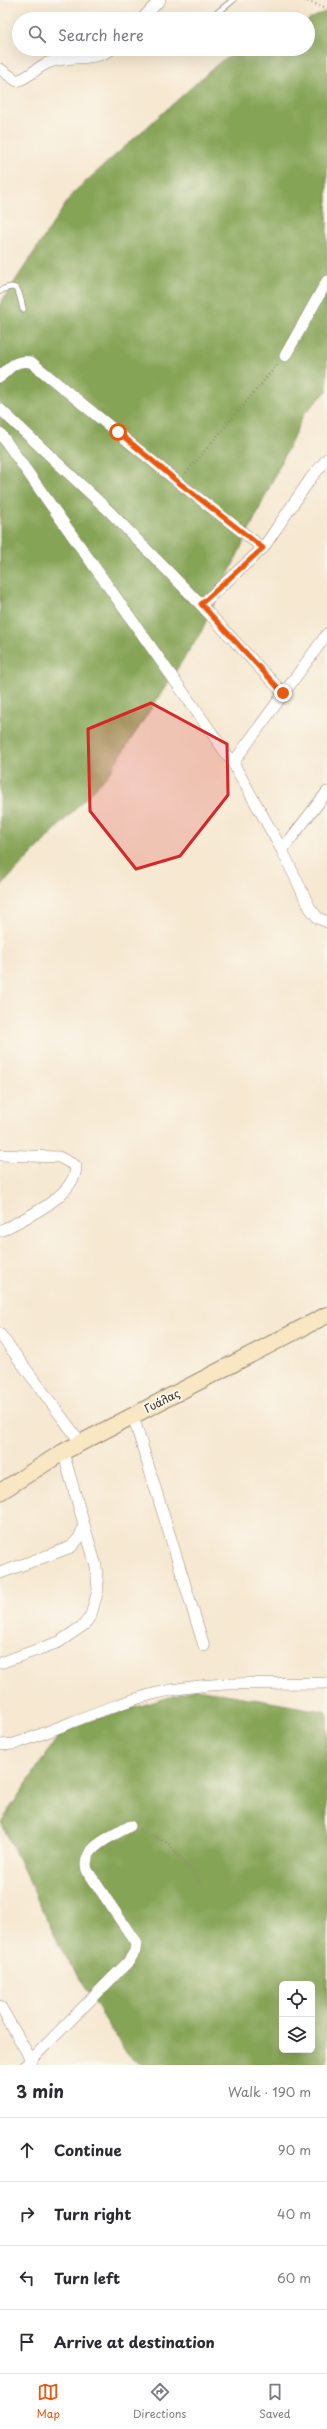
<!DOCTYPE html>
<meta charset="utf-8">
<style>
:root{--surface:#fff;--page:#f2f2f3;--text:#2b2b33;--muted:#7c7c81;--line:#e1e1e2;--accent:#ea580c}
body{margin:0;font-family:"Playpen Sans",sans-serif;background:var(--page);color:var(--text)}
.controls{position:absolute;right:12px;bottom:12px;display:grid;overflow:hidden;border-radius:6px;box-shadow:0 4px 16px #0002}
.controls button{width:36px;height:36px;display:grid;place-items:center;padding:0;border:0;border-bottom:1px solid var(--line);background:var(--surface);color:var(--text);font:20px sans-serif}
.stop{position:absolute;width:12px;height:12px;margin:-9px;border:3px solid #ea580c;border-radius:50%;background:#fff}
.stop.end{background:#ea580c;border-color:#fff;box-shadow:0 1px 4px #0008}
.list{margin:0;padding:0;list-style:none}
h2{display:flex;justify-content:space-between;align-items:center;height:52px;margin:0;padding:0 16px;font-size:17px}
h2 small{font-size:13px;font-weight:400;color:var(--muted)}
.list li{display:grid;grid-template-columns:26px 1fr auto;gap:12px;align-items:center;box-sizing:border-box;height:64px;padding:0 16px;border-top:1px solid var(--line)}
.list b{display:block;font-size:15px;white-space:nowrap}
.list em{font-size:13px;font-style:normal;color:var(--muted)}
.icon{flex:none;width:22px;height:22px;fill:none;stroke:currentColor;stroke-width:2;stroke-linecap:round;stroke-linejoin:round}
.map{position:relative;flex:none;width:327px;height:2065px;overflow:hidden}
.search{position:absolute;background:var(--surface);box-shadow:0 4px 16px #0002;left:12px;right:12px;top:12px;height:44px;display:flex;align-items:center;gap:10px;box-sizing:border-box;padding:0 14px;border-radius:22px;color:var(--muted);font-size:15px}
.sheet{height:308px;background:var(--surface)}
nav{display:flex;justify-content:space-around;align-items:center;box-sizing:border-box;height:56px;border-top:1px solid var(--line);background:var(--surface);font-size:11px;color:var(--muted)}
nav a{display:grid;justify-items:center;gap:2px}
nav .on{color:var(--accent)}
.map>svg:first-child{display:block}
.forest{fill:#86a457;stroke:#60673a;fill-rule:evenodd}
.lines{fill:none;stroke-linecap:round;stroke-linejoin:round}
.lane-casing{stroke:#988978;stroke-width:7}
.street-casing{stroke:#988978;stroke-width:12}
.secondary-casing{stroke:#988978;stroke-width:18}
.path{stroke:#988978;stroke-width:2.5;stroke-dasharray:1 3;stroke-linecap:butt}
.lane{stroke:#fff;stroke-width:5.5}
.street{stroke:#fff;stroke-width:11}
.secondary{stroke:#f9e7c3;stroke-width:16}
.route{stroke:#ea580c;stroke-width:5}
.marked{fill:#d62828;fill-opacity:0.2;stroke:#d62828;stroke-width:3;stroke-linejoin:round}
.labels{text-anchor:middle;stroke-width:4;stroke-linejoin:round;paint-order:stroke}
.street-label{font-size:11px;fill:#3b2a1e;stroke:#fbf7ec}
</style>
<div class="map">
<svg width="327" height="2065" viewBox="0 0 327 2065">
<rect width="100%" height="100%" fill="#fbf7ec"/>
<filter id="ink" filterUnits="userSpaceOnUse"><feTurbulence type="fractalNoise" baseFrequency=".025" numOctaves="2"/><feDisplacementMap in="SourceGraphic" scale="8" xChannelSelector="R" yChannelSelector="G"/><feConvolveMatrix kernelMatrix="1 2 1 2 8 2 1 2 1" color-interpolation-filters="sRGB"/></filter>
<filter id="wash" filterUnits="userSpaceOnUse"><feTurbulence type="fractalNoise" baseFrequency=".012" numOctaves="4" result="noise"/><feDisplacementMap in="SourceGraphic" scale="16" xChannelSelector="R" yChannelSelector="G"/><feGaussianBlur stdDeviation="0.9" result="paint"/><feColorMatrix in="noise" values="0 0 0 0 0 0 0 0 0 0 0 0 0 0 0 0 0 1.4 0 .05"/><feComposite in="paint" operator="in"/></filter>
<g filter="url(#wash)">
<rect width="100%" height="100%" fill="#f6e8d1"/>
<g class="forest">
<path d="M327 11V391L304 414 201 632 108 775 0 887V304L73 193 221 61 246 49H308V20Z"/>
<path d="M197 1689 327 1712V2065H144L127 2054 61 1949 1 1822 63 1729ZM282 1984H312V2050H282Z"/>
</g>
</g>
<g filter="url(#ink)">
<g class="lines">
<defs>
<g id="lane">
<path d="M210 19 233 0"/>
<path d="M0 291C20 280 19 294 23 309"/>
</g>
<g id="street">
<path d="M142 19 160 0"/>
<path d="M0 69 17 81C30 77 38 66 50 62 71 55 93 62 112 49"/>
<path d="M285 356 327 281"/>
<path d="M0 377C10 367 16 359 31 362L178 482 263 548"/>
<path d="M0 409 109 511 201 605 263 548 311 478 327 459"/>
<path d="M0 433 233 763 282 850 310 908 318 918 327 922"/>
<path d="M201 605 283 693"/>
<path d="M233 763 327 634"/>
<path d="M282 850 327 792"/>
<path d="M0 1155 59 1157 76 1166C76 1196 24 1219 0 1231"/>
<path d="M0 1334 81 1443"/>
<path d="M133 1416 204 1646"/>
<path d="M0 1573 71 1547 79 1538 84 1526"/>
<path d="M0 1663 59 1642 84 1625 91 1615 98 1590 96 1566 63 1452"/>
<path d="M0 1745 14 1744C62 1728 108 1705 157 1693 211 1680 272 1684 327 1683"/>
<path d="M0 2006 32 2061"/>
<path d="M26 2065 129 1961 135 1951 136 1943 87 1870C80 1848 114 1835 130 1826"/>
</g>
<path id="secondary" d="M0 1492 63 1452 327 1315"/>
</defs>
<use href="#lane" class="lane-casing"/>
<use href="#street" class="street-casing"/>
<use href="#secondary" class="secondary-casing"/>
<g class="path">
<path d="M304 0 327 8"/>
<path d="M186 473 278 364"/>
<path d="M140 1830 168 1843 202 1884"/>
</g>
<use href="#lane" class="lane"/>
<use href="#street" class="street"/>
<use href="#secondary" class="secondary"/>
</g>
</g>
<g class="lines" filter="url(#ink)">
<path class="route" d="M118 432 178 482 263 548 201 604 283 693"/>
</g>
<path class="marked" d="M151 703 227 744 228 795 180 856 136 869 90 811 88 729Z"/>
<g class="labels">
<g class="street-label">
<text transform="translate(162 1401) rotate(-27)" y="4">Γυάλας</text>
</g>
</g>
</svg>
<div class="controls">
<button><svg class="icon" aria-label="locate" viewBox="0 0 24 24"><circle cx="12" cy="12" r="6"/><path d="M12 2v4M12 18v4M2 12h4M18 12h4"/></svg></button>
<button><svg class="icon" aria-label="layers" viewBox="0 0 24 24"><path d="M12 4l9 5-9 5-9-5zM3 14l9 5 9-5"/></svg></button>
</div>
<div class="stop" style="left:118px;top:432px"></div>
<div class="stop end" style="left:283px;top:693px"></div>
<div class="search"><svg class="icon" aria-label="search" viewBox="0 0 24 24"><circle cx="10" cy="10" r="6"/><path d="M15 15l6 6"/></svg>Search here</div>
</div>
<section class="sheet">
<h2>3 min<small>Walk · 190 m</small></h2>
<ul class="list">
<li><svg class="icon" aria-label="ahead" viewBox="0 0 24 24"><path d="M12 20V5M6 11l6-6 6 6"/></svg><div><b>Continue</b></div><em>90 m</em></li>
<li><svg class="icon" aria-label="right" viewBox="0 0 24 24"><path d="M7 20v-9h11M14 6l5 5-5 5"/></svg><div><b>Turn right</b></div><em>40 m</em></li>
<li><svg class="icon" aria-label="left" viewBox="0 0 24 24"><path d="M17 20v-9H6M10 6l-5 5 5 5"/></svg><div><b>Turn left</b></div><em>60 m</em></li>
<li><svg class="icon" aria-label="arrive" viewBox="0 0 24 24"><path d="M6 21V4h12l-3 4 3 4H6"/></svg><div><b>Arrive at destination</b></div></li>
</ul>
</section>
<nav>
<a class="on"><svg class="icon" aria-label="map" viewBox="0 0 24 24"><path d="M3 6l6-2 6 2 6-2v14l-6 2-6-2-6 2zM9 4v14M15 6v14"/></svg>Map</a>
<a><svg class="icon" aria-label="directions" viewBox="0 0 24 24"><path d="M12 3l9 9-9 9-9-9zM9 14v-3h6M13 9l2 2-2 2"/></svg>Directions</a>
<a><svg class="icon" aria-label="saved" viewBox="0 0 24 24"><path d="M7 4h10v16l-5-4-5 4z"/></svg>Saved</a>
</nav>
